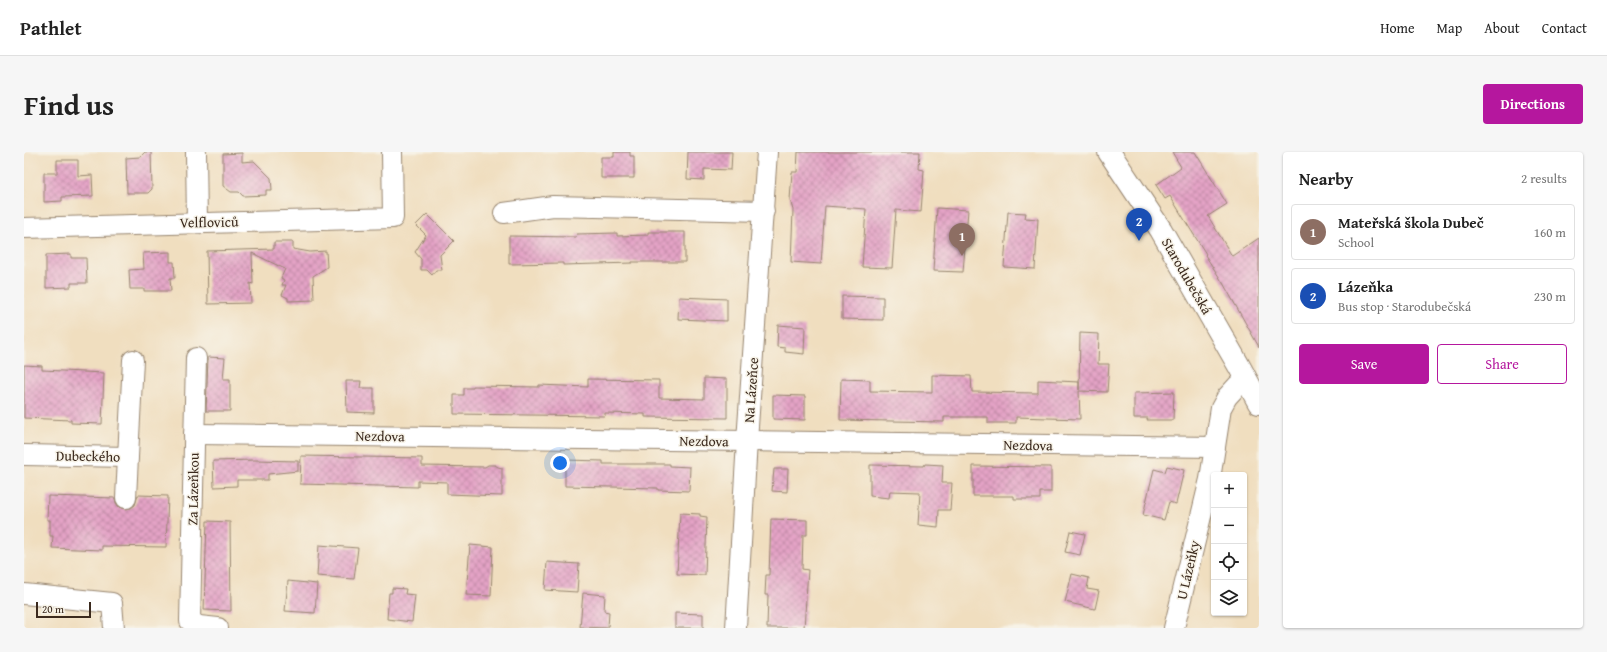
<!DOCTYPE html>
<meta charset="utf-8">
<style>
:root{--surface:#fff;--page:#f6f6f6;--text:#222;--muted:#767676;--line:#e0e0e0;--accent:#b5179e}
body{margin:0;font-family:"Gentium Book Plus",serif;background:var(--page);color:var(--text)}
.controls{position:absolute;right:12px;bottom:12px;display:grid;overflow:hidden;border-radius:4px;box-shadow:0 1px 3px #0004}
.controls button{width:36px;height:36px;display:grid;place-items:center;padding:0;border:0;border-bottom:1px solid var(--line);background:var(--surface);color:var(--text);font:20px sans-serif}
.scale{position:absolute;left:12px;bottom:10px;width:55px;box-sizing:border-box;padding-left:4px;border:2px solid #3b2a1e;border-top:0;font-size:11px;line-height:14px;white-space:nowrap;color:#3b2a1e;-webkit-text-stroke:3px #f7f3e8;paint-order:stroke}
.you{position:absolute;left:536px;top:311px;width:14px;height:14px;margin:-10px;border:3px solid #fff;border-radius:50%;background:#1a73e8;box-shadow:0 0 0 6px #1a73e833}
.badge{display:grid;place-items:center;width:26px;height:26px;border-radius:50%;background:var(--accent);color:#fff;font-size:13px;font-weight:700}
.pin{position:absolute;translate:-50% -33px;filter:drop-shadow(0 1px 2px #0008)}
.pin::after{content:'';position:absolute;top:21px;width:14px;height:12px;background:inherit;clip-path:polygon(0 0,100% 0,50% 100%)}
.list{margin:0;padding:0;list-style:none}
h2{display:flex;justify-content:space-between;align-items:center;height:52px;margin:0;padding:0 16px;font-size:17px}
h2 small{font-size:13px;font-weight:400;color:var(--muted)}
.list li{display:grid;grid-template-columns:26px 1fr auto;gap:12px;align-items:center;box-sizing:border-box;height:56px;margin:0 8px 8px;padding:0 8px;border:1px solid var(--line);border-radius:4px}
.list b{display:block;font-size:15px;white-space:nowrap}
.list p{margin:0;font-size:13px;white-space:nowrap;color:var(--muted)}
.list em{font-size:13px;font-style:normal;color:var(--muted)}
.actions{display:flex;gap:8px;padding:12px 16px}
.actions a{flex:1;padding:9px 0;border:1px solid var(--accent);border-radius:4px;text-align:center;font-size:14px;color:var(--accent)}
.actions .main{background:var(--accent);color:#fff}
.icon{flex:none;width:22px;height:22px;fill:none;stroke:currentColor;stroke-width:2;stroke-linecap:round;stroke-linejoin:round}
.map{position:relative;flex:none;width:1235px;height:476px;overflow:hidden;border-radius:4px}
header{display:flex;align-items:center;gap:24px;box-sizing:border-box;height:56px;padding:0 20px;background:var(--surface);border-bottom:1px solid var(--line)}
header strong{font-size:19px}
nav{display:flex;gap:22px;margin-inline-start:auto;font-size:14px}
.intro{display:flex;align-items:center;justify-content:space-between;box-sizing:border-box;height:96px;padding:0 24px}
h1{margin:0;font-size:28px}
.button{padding:10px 18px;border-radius:4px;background:var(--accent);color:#fff;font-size:14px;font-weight:700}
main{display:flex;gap:24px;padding:0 24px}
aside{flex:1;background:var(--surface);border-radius:4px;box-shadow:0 1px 3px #0004}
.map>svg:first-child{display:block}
.building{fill:url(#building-cross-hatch)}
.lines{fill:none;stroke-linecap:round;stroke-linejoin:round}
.minor-casing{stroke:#96846e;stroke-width:22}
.tertiary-casing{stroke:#96846e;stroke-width:24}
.minor{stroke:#fff;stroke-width:20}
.tertiary{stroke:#fff;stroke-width:22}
.labels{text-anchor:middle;stroke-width:3;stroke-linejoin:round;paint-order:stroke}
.street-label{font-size:14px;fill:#3b2a1e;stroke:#f7f3e8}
</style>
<header>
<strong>Pathlet</strong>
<nav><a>Home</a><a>Map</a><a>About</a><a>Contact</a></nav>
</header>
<div class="intro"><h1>Find us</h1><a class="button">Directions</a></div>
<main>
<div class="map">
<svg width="1235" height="476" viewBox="0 0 1235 476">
<defs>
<pattern id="building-cross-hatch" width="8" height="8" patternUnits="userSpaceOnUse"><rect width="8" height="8" fill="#e4a3c6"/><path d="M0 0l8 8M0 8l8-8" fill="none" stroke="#ba85a0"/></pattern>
</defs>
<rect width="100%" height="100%" fill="#f7f3e8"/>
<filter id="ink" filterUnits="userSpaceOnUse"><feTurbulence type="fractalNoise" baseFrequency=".025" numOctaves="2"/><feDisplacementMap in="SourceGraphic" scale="8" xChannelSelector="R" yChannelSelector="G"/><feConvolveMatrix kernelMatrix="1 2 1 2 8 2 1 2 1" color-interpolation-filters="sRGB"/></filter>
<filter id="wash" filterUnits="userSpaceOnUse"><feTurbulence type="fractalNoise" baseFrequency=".012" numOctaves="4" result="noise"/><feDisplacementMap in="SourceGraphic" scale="16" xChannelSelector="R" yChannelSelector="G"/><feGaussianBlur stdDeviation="0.9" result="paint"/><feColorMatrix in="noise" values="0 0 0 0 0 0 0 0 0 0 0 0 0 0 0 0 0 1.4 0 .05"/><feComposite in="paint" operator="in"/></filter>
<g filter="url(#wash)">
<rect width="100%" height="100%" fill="#f0debf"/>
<g id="blocks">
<g class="building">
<path d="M121 0H127L128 37 124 41H103L102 6 116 5Z"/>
<path d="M590 0H606V4H610V26H577V5H590Z"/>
<path d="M664 0H708L707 18 680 17V28L663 27Z"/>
<path d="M774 0H896L895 17 900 18 897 60 872 58 868 116 838 115 842 57 801 54 797 112 767 110 769 58 766 48 768 20H773Z"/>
<path d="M1148 0H1171L1203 52 1184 64 1208 104 1235 86V195L1199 131 1181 103 1182 102 1165 75 1146 44 1141 47 1132 33 1157 15Z"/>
<path d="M218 1V10L230 9 247 26 248 38H242V43L219 44 215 40H207L199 34V2Z"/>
<path d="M33 8H54V24L68 23 69 44 38 45V49L20 50V21H33Z"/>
<path d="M913 56 944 58 939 120 909 119Z"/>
<path d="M984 60 1002 61 1001 66 1014 67 1011 117 980 115Z"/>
<path d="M403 62 430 89 416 103 418 118H412L408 123 403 118H397V107L391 100 402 83 392 73Z"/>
<path d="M624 80H661V110H608V111L539 113V111L485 112V84L552 85 553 82 593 81V84L624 83Z"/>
<path d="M250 90H269V97L286 100 302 99 303 115 289 124 290 148 264 149V146L258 143 262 133H258L260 128 257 126 261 117 228 101 229 132 226 131 227 151 184 152 183 99 250 97Z"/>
<path d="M146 100V110H150L151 126H146L147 139H120V137H106L105 118 120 117 119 101Z"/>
<path d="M47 102V106H62L63 131H47V135L22 136V103Z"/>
<path d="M818 144 859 145V168L818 167Z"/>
<path d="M655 145 703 147V169L654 167Z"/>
<path d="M754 173 781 175 780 202 761 200V196L753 195Z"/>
<path d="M1056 181 1075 182 1074 212H1085L1083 240 1055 239 1056 267 992 265V271H964V265H920V270L816 268 817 227 846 228V239L908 240V223L947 224 948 240 1014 241V228L1055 230V238Z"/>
<path d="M184 205 201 206 199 227H206V259H182Z"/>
<path d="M0 213 18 214V218L80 221 78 272 47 271V268L0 266Z"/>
<path d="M680 226 703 227V266L621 265V262L581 261V264L430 262V243H440V236H449V234L515 235V233L564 235V227L635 228V246L680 247Z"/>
<path d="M322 229H337L336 236H350V261L323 260Z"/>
<path d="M1150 240 1149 268H1123L1124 266H1110V241Z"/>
<path d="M749 243 781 244V268L749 267Z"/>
<path d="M277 304 398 306V314L461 315 464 313H471L474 315 478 316V344L423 342V330L394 329V335L276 332Z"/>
<path d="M231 308 274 309V319L244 322V328H213V334L190 335 189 309Z"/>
<path d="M541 308 579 309V312H646V314L666 315 665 339 634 338V336L541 334Z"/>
<path d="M901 312 919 313 918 331H928L926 358H915L914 375 894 373 896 340 866 339 865 346 846 344V313L900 314Z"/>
<path d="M949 314 1027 315V340H1016V347H990V344H949Z"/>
<path d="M1143 314 1160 318 1152 352 1145 350 1140 368 1119 363 1130 317 1141 320Z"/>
<path d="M750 317H764L763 340 748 339Z"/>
<path d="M114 343 144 344 142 395 78 394V398L28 396 29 384H26V368H23L24 344 91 346 92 351 95 355 102 357 107 356 111 353Z"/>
<path d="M656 361 676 362V364L683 365 681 423 653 422Z"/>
<path d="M747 367 783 368V383H779L778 417 784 418 780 476H743L744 443H741L742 423H745Z"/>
<path d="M183 369 206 370 207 459 180 458Z"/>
<path d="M1046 379 1061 382 1056 403 1041 400Z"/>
<path d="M295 393 334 396 330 427 293 424Z"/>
<path d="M446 393 469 395 467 444 442 443Z"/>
<path d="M523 410 555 412 553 440 521 438Z"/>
<path d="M1048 422 1065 426 1063 437 1075 439 1071 457 1041 450Z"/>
<path d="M264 429 293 432 291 461 261 459Z"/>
<path d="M368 436 382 437 381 442 391 443 388 470 363 467 365 441H368Z"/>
<path d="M559 441 581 443 580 459 585 460 584 476 556 475Z"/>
<path d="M651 461 679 462V476H651Z"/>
</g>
</g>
</g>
<g filter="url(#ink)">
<use href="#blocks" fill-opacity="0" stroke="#96846e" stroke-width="1"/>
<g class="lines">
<defs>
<g id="minor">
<path d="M172 0 173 71"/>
<path d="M480 61 529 54 740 59"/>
<path d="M0 76 369 66 368 0"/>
<path d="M172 206 166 469 175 474 194 476"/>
<path d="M170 282 1191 295"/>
<path d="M0 303 104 305 109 208"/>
<path d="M102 346 104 305"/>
<path d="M0 442 88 451 90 476"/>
<path d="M712 476 723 289 743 0"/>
<path d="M1150 476 1186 327 1197 256 1203 245 1214 233 1223 228"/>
</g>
<path id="tertiary" d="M1085 0 1137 78 1215 214 1235 251"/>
</defs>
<use href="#minor" class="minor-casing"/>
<use href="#tertiary" class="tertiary-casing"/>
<use href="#minor" class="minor"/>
<use href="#tertiary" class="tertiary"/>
</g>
</g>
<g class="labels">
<g class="street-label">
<text transform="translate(185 70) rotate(-1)" y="5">Velfloviců</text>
<text transform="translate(1163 124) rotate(60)" y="5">Starodubečská</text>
<text transform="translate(727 238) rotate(-86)" y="5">Na Lázeňce</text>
<text transform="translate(356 284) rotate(1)" y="5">Nezdova</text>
<text transform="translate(680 289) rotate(1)" y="5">Nezdova</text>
<text transform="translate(1004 293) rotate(1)" y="5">Nezdova</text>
<text transform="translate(64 304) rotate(1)" y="5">Dubeckého</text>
<text transform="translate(169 337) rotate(-89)" y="5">Za Lázeňkou</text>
<text transform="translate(1164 418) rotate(-77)" y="5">U Lázeňky</text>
</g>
</g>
</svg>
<div class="controls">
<button>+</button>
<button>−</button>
<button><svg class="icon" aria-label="locate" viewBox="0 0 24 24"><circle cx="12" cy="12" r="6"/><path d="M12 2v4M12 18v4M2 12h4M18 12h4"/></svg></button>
<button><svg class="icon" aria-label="layers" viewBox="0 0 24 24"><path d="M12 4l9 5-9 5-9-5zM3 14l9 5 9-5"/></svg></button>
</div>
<div class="scale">20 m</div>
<div class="you"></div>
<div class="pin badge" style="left:938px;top:104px;background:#8d6e63">1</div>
<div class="pin badge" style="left:1115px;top:89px;background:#1a4fb4">2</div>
</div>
<aside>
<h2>Nearby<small>2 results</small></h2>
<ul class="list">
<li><span class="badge" style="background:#8d6e63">1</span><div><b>Mateřská škola Dubeč</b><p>School</p></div><em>160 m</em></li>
<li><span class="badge" style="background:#1a4fb4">2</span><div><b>Lázeňka</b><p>Bus stop · Starodubečská</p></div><em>230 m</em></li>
</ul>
<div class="actions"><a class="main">Save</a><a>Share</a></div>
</aside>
</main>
